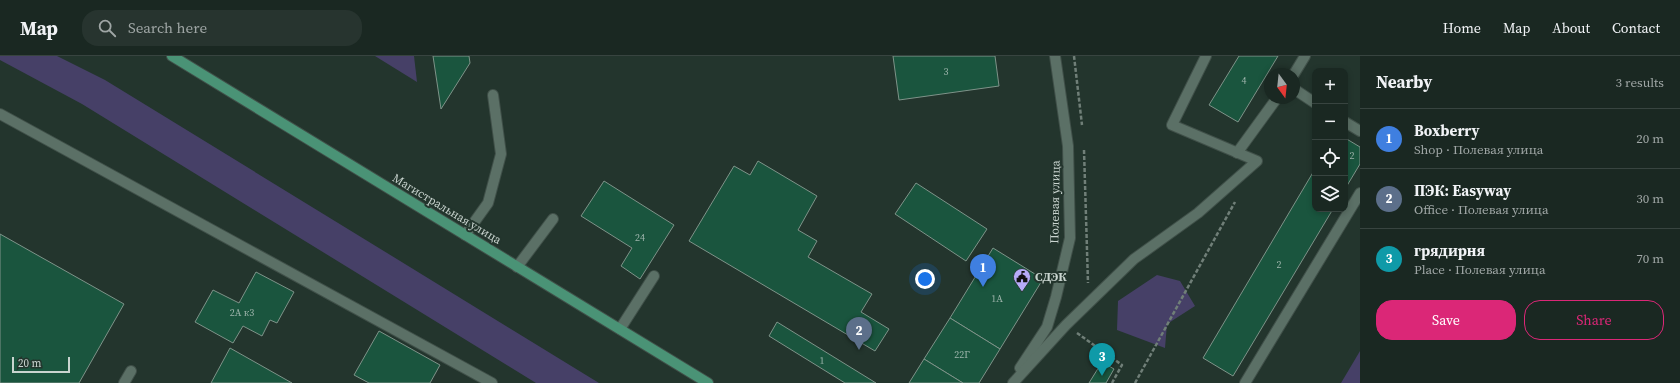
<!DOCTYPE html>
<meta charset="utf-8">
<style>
:root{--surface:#1a2822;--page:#27342f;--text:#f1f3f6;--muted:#9fa6a5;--line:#384440;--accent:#db2777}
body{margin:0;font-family:"Source Serif 4",serif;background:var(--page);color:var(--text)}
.controls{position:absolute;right:12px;top:12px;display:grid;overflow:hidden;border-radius:8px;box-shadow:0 2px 6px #0003}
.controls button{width:36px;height:36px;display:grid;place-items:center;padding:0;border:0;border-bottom:1px solid var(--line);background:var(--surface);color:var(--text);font:20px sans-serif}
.compass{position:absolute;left:1264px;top:12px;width:36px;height:36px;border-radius:50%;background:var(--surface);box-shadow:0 2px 6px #0003;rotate:165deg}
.scale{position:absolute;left:12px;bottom:10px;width:58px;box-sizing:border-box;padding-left:4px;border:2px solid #c9d4cf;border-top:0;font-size:11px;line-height:14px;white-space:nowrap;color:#c9d4cf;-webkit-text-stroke:3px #23352d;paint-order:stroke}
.you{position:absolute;left:925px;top:223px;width:14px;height:14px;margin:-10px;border:3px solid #fff;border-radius:50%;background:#1a73e8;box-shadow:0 0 0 6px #1a73e833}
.badge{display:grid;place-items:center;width:26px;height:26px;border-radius:50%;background:var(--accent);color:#fff;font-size:13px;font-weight:700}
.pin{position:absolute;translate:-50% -33px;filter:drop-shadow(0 1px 2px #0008)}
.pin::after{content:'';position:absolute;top:21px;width:14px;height:12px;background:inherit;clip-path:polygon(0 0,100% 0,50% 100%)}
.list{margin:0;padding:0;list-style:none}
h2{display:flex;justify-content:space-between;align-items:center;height:52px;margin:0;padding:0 16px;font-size:17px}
h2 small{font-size:13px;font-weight:400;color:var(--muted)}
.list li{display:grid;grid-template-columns:26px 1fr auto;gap:12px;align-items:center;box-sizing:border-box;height:60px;padding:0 16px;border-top:1px solid var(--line)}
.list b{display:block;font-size:15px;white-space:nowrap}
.list p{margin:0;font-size:13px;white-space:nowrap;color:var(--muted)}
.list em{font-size:13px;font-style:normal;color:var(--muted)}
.actions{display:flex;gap:8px;padding:12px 16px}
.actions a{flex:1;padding:9px 0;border:1px solid var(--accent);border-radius:16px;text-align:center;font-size:14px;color:var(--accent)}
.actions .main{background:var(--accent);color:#fff}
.icon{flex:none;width:22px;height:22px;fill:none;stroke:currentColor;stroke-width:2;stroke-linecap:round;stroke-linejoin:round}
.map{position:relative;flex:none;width:1360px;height:327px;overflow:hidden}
header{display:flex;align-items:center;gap:24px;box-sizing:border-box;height:56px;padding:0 20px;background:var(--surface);border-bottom:1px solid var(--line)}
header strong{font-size:19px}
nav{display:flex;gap:22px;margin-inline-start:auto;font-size:14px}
.search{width:280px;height:36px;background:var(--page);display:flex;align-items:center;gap:10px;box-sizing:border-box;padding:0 14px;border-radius:16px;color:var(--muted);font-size:15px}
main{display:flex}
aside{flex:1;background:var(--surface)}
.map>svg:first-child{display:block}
.green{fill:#464067}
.building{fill:#1a553e;stroke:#7e9389}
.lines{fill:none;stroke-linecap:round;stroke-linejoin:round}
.minor-casing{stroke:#405049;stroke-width:12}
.major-casing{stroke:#405049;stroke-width:12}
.path{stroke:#707f78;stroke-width:2.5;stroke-dasharray:4 2;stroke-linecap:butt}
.minor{stroke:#5b7066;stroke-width:10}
.major{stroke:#4a9376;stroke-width:10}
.labels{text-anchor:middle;stroke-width:4;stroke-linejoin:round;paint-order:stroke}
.number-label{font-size:10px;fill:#9db4ab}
.street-label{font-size:12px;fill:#c9d4cf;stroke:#23352d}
.poi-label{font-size:12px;font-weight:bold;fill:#c9d4cf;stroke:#23352d;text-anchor:start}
</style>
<header>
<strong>Map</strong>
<div class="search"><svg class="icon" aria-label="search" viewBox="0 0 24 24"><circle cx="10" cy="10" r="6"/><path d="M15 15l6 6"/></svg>Search here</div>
<nav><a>Home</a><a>Map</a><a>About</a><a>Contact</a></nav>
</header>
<main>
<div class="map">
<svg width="1360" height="327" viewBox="0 0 1360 327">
<rect width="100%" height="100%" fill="#23352d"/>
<g class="green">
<path d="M0 0H57L105 24 599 327H536L82 48 0 4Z"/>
<path d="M375 0H414L417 26Z"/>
<path d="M1157 219 1180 225 1195 250 1167 268 1165 292 1117 274 1118 245Z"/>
<path d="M1360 295V327H1341Z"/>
</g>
<g class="building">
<path d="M433 0H469L470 7 441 53Z"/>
<path d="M893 0H995L999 30 899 44Z"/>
<path d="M1239 0H1278L1238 66 1209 49Z"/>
<path d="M1345 82 1360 91V108L1345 133Z"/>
<path d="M758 105 817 140 798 174 817 185 808 201 872 238 861 256 889 273 875 295 689 185 734 110 750 119Z"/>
<path d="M1315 113V153H1333L1233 320 1203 302Z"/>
<path d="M604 125 674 169 640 223 621 210 632 192 581 160Z"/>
<path d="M916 127 987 173 966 205 895 158Z"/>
<path d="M0 178 124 248 79 327H0Z"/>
<path d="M993 192 1043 223 1000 293 950 262Z"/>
<path d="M256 216 294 236 277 267 270 264 262 280 243 270 233 287 195 266 213 234 239 247Z"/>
<path d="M950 262 1000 293 979 327H963L924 303Z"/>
<path d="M777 266 876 327H845L769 280Z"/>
<path d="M379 275 440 309 430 327H369L354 319Z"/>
<path d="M230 292 292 327H211Z"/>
<path d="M924 303 963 327H909Z"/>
<path d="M1102 306 1114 313 1106 327H1089Z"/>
</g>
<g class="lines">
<defs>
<g id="minor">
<path d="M1294 18 1305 0"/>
<path d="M1294 33 1315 47"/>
<path d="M0 58 492 327"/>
<path d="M1345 66 1360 75"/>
<path d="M1237 97 1277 42"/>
<path d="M465 179 488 147 501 98 493 39"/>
<path d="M517 211 553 163"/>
<path d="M620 273 654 220"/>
<path d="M1020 312 1047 271 1056 241 1070 182 1068 90 1055 0"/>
<path d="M124 327 131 315"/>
<path d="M1013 327 1066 269 1134 203 1198 157 1257 105 1172 69 1206 0"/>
<path d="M1245 327 1360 137"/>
</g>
<path id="major" d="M172 0 708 327"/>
</defs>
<use href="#minor" class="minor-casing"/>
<use href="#major" class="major-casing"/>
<g class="path">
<path d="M1074 0 1082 69"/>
<path d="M1084 94 1088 227"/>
<path d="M1077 277 1122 309 1112 327"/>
<path d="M1135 327 1235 146"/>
</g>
<use href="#minor" class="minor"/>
<use href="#major" class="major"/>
</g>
<defs>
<symbol id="civic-pin" viewBox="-11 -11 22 30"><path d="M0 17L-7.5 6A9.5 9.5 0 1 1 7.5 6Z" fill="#b6abf8" stroke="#23352d"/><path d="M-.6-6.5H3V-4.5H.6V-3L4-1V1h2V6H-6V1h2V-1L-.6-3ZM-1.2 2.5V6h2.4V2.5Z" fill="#111"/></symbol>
</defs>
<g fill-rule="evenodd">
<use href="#civic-pin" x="1012" y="211" width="20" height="27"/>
</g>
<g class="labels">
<g class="number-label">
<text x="946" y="19">3</text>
<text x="1244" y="28">4</text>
<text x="1352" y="103">2</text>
<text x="640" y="185">24</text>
<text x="1279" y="212">2</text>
<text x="997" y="246">1А</text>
<text x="242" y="260">2А к3</text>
<text x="962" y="302">22Г</text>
<text x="822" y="308">1</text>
</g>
<g class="street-label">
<text transform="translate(1055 146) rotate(-89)" y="4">Полевая улица</text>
<text transform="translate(447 153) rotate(31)" y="4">Магистральная улица</text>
</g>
<g class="poi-label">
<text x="1035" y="225">СДЭК</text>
</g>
</g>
</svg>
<div class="controls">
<button>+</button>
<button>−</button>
<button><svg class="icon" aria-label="locate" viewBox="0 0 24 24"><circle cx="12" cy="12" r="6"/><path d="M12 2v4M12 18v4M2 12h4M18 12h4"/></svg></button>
<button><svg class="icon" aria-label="layers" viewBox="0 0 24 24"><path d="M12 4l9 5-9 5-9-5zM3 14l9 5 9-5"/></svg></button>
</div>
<svg class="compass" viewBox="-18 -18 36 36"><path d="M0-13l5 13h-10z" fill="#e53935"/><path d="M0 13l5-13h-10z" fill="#9fa6a5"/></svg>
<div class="scale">20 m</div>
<div class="you"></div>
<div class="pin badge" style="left:983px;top:231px;background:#3f7fe0">1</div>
<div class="pin badge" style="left:859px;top:294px;background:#5c6f8a">2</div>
<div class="pin badge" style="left:1102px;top:320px;background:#0f9aa8">3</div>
</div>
<aside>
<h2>Nearby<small>3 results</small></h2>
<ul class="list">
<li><span class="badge" style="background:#3f7fe0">1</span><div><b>Boxberry</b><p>Shop · Полевая улица</p></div><em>20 m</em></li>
<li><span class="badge" style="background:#5c6f8a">2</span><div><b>ПЭК: Easyway</b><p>Office · Полевая улица</p></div><em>30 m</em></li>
<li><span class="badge" style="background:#0f9aa8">3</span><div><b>грядирня</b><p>Place · Полевая улица</p></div><em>70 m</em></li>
</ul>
<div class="actions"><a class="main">Save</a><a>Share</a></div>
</aside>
</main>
